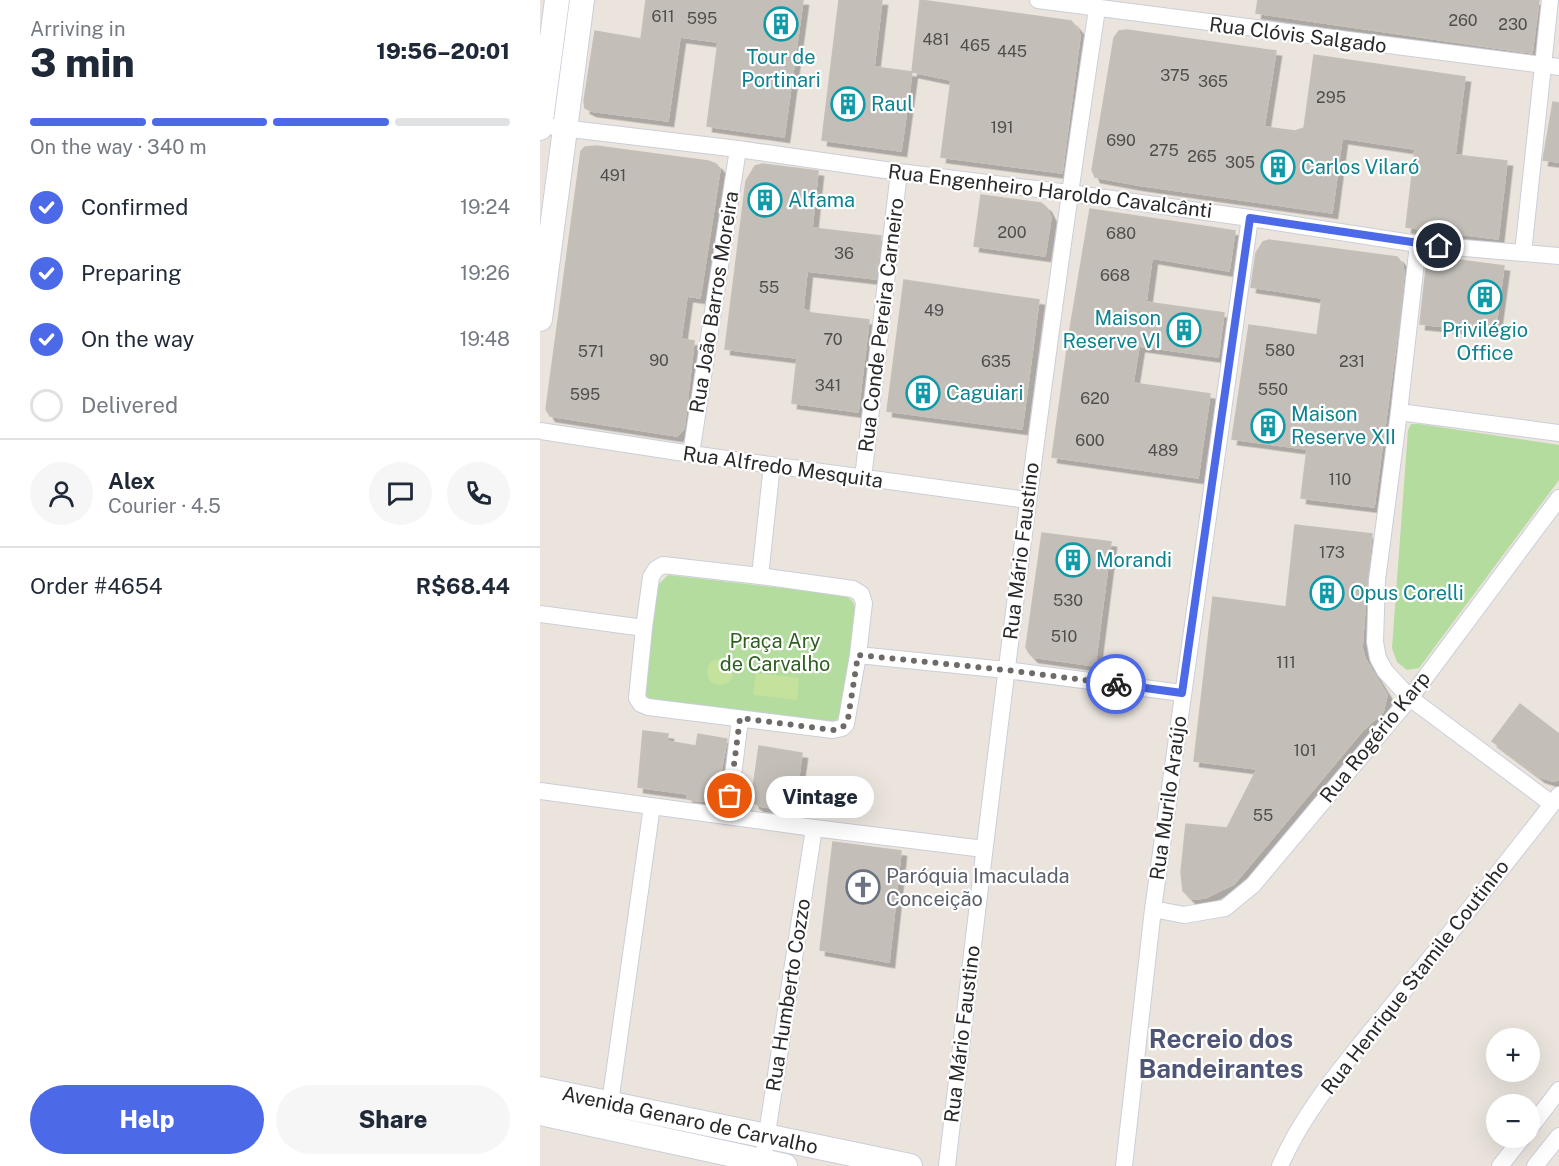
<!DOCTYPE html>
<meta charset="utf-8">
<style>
body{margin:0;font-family:"Public Sans",sans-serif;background:#f6f6f7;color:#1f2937;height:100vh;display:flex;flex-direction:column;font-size:22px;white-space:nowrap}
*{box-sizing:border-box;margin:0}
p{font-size:20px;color:#747a83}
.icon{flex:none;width:33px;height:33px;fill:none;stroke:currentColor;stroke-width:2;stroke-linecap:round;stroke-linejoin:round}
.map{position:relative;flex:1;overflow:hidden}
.drawer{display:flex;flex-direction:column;background:#fff;width:540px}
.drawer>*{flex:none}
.controls{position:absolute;left:946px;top:1028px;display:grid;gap:12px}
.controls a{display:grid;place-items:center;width:54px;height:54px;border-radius:50%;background:#fff;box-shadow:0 6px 24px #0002;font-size:30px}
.pin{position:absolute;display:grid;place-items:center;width:51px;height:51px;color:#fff;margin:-26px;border:3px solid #fff;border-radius:50%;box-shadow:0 2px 6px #0007}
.courier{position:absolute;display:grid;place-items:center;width:60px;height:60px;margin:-30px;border:4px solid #4c69e8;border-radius:50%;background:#fff;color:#222;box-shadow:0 2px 8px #0007}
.bubble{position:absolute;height:42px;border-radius:21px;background:#fff;box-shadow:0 6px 24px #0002;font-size:20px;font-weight:800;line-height:42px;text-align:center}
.headline em{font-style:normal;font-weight:800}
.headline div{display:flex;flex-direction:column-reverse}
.headline{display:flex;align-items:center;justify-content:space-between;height:102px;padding:0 30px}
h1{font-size:39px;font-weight:800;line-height:45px}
.bar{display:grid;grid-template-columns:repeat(4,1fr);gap:9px 6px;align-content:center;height:72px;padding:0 30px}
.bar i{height:8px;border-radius:4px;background:#e0e1e3}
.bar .active{background:#4c69e8}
.bar p{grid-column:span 4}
.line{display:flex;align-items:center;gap:15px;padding:0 30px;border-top:2px solid #e0e1e3}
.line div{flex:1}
.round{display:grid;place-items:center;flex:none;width:63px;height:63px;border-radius:32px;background:#f6f6f7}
ol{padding:0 30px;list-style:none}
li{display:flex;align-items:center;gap:18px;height:66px}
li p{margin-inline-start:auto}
li .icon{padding:6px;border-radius:50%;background:#4c69e8;color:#fff;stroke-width:4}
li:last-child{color:#747a83}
li i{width:33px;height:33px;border:3px solid #e0e1e3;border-radius:50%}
.action{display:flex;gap:12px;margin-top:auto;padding:12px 30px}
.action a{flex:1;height:69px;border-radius:36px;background:#4c69e8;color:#fff;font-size:24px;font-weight:800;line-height:69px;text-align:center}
.action a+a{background:#f6f6f7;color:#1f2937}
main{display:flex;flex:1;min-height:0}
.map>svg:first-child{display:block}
</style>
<main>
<section class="drawer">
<div class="headline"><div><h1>3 min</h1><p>Arriving in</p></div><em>19:56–20:01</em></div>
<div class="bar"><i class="active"></i><i class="active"></i><i class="active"></i><i></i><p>On the way · 340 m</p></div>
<ol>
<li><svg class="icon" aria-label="check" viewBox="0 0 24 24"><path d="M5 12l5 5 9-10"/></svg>Confirmed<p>19:24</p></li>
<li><svg class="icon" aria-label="check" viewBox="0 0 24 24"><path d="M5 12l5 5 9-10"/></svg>Preparing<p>19:26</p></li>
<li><svg class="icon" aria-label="check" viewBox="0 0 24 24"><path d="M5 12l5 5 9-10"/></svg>On the way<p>19:48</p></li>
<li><i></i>Delivered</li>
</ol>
<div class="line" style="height:108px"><a class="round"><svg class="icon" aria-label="person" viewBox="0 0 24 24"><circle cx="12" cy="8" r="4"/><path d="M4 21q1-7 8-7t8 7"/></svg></a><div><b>Alex</b><p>Courier · 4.5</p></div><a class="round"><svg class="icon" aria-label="chat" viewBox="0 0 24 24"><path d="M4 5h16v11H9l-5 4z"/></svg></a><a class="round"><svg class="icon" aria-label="phone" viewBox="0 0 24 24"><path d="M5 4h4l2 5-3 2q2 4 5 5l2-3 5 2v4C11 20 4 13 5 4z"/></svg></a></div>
<div class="line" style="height:78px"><div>Order #4654</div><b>R$68.44</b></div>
<div class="action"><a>Help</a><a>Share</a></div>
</section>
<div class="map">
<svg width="1019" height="1166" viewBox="0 0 1019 1166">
<defs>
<filter id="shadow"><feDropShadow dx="5.5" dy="5.5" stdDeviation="0" flood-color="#0004"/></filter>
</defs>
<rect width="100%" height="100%" fill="#eae4dd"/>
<path fill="#b3dc9e" d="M871,424H879L1019,445V480L879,668L867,670L857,662L852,648L868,430Z
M128,575L304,595C308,598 312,599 314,604C319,620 305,691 302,712L297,720L291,724L115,702L107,697L104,690L118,585Z"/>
<path fill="#c4e29b" d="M167 672a13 13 0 1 1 26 0a13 13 0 1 1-26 0Z
M216,673L259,678L257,700L213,695Z"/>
<path fill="#c3beb8" stroke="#c5c0b7" stroke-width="1.5" filter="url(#shadow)" d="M106,0H263L244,137L167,126L178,42L140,37L128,121L51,111L45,108L44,101L55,31L101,39Z
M299,0H342L334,67L372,72L361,151L282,140Z
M380,0L531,21L538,29L540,36L522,173L401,157L411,80L372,72Z
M718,0H999L992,53L716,13Z
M587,30L736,51L724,127L755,131L764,128L774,55L925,77L915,155L967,161L958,239L866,227L875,149L802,138L792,213L598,185L555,177L552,170L574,38L579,31Z
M1013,102L1019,103V162L1003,160Z
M56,146L168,161L176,164L180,169L160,298L147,296L141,339L154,341L144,429L137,436L10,416L6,409L41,151L45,147Z
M222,164L278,171L272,228L341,236L336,279L267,271L263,309L272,313L329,320L318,412L252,403L257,358L185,349L206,181L215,166Z
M441,195L501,203L506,207L511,217L505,256L434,246Z
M550,209L695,231L689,271L612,258L606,302L684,313L678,357L599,346L593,383L670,394L658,478L512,457L529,335Z
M729,240L857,257L862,263L864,273L859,322L834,507L761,498L767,449L692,439L709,325L777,335L782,298L711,287L716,253L723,242Z
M896,257L964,266L955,332L880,324L886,269L889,263Z
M364,280L499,300L482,429L347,411Z
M755,525L832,534L827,579L822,648L825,659L847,695L843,712L822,731L694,884L665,898L651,899L643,891L641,872L646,824L687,828L717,769L654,761L673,597L746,607Z
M502,533L571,542L555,666L493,657L489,653L486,647Z
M980,704L1019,734V780L1012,781L1000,777L952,741Z
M103,731L128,734L127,741L156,746L158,734L187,739L177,793L164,801H157L147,799L148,794L98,787Z
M219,746L262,753L254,811L219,806L214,803L212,795Z
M293,842L361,851L349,962L280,950Z"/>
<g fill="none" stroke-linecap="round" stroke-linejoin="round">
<g stroke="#cbceda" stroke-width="18">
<path id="street" d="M498,0L1019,67
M14,127L198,149L359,172L529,193L710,218L878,244L1019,256
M983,253L1010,0
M859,412L878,244
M0,431L151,454L487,500
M151,454L198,149
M323,478L359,172
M123,565L220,576L313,589L321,594L324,603L318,655L306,724L302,728L293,730L108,707L101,704L97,698L104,628L111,577L116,569Z
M220,576L232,465
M0,614L104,628
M318,655L466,670L642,693
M0,791L274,828L444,849
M1012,804L870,698L845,671L838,658L835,642L837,580L859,412L1019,433
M188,816L200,719
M613,909L644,915L685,908L713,885L870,698L1019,498
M70,1103L112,806
M990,1128L1019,1090
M222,1166L274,828
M407,1166C452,780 499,394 557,9
M584,1166L613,909L710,218
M740,1166C765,1108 810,1058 849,1009C906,938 964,867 1019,795
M960,1166L983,1137
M995,1166L1019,1136"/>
</g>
<g stroke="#cbceda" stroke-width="26">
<path id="secondary" d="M0,128L17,0
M0,319L42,0
M0,1089L370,1166
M0,1113L245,1166"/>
</g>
<use href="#street" stroke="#fff" stroke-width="16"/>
<use href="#secondary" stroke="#fff" stroke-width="24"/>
</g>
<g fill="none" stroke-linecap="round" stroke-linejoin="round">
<path stroke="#6d6a68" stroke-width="6" stroke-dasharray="0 10.8" d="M190,796L200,718L293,730C302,728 305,727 308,719L318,655L466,670L576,684"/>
<path stroke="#4c69e8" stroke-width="8" d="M576,684L642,693L710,218L899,246"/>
</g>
<defs>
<g id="building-ring" transform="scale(1.725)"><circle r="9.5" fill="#fff" stroke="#0f9aa8" stroke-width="1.5"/><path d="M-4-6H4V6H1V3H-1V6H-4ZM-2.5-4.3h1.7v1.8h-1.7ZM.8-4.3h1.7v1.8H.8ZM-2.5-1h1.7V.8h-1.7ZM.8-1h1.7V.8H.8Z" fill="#0f9aa8"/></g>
<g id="church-ring" transform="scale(1.725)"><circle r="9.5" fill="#fff" stroke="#6b7280" stroke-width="1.5"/><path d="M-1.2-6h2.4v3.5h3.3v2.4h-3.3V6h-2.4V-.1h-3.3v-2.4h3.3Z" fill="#6b7280"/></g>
</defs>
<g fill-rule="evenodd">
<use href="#building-ring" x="241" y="24"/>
<use href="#building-ring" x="308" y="104"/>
<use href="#building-ring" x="738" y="167"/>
<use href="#building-ring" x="225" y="200"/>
<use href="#building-ring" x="945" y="297"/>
<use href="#building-ring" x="644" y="330"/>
<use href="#building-ring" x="383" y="393"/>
<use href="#building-ring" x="728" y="426"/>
<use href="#building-ring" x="533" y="560"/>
<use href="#building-ring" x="787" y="593"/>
<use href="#church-ring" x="323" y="887"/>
</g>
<g text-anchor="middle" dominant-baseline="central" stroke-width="4.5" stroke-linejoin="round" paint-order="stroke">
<g font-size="16" fill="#504e4d">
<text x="123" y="16">611</text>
<text x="162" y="18">595</text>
<text x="923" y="20">260</text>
<text x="973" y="24">230</text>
<text x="396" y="39">481</text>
<text x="435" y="45">465</text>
<text x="472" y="51">445</text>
<text x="635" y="75">375</text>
<text x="673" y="81">365</text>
<text x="791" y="97">295</text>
<text x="462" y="127">191</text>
<text x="581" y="140">690</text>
<text x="624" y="150">275</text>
<text x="662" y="156">265</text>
<text x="700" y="162">305</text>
<text x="73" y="175">491</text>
<text x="472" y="232">200</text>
<text x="581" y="233">680</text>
<text x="304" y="253">36</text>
<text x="575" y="275">668</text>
<text x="229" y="287">55</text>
<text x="394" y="310">49</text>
<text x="293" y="339">70</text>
<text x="740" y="350">580</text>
<text x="51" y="351">571</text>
<text x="119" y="360">90</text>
<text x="456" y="361">635</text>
<text x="812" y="361">231</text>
<text x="288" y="385">341</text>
<text x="733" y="389">550</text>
<text x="45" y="394">595</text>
<text x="555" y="398">620</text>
<text x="550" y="440">600</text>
<text x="623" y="450">489</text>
<text x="800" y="479">110</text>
<text x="792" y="552">173</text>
<text x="528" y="600">530</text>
<text x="524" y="636">510</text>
<text x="746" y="662">111</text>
<text x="765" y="750">101</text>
<text x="723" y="815">55</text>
</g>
<g font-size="20" fill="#292929" stroke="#fff">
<text transform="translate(758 35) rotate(7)">Rua Clóvis Salgado</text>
<text transform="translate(510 191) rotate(7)">Rua Engenheiro Haroldo Cavalcânti</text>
<text transform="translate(174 302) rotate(-81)">Rua João Barros Moreira</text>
<text transform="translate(341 325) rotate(-83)">Rua Conde Pereira Carneiro</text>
<text transform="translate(243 467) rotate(8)">Rua Alfredo Mesquita</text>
<text transform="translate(481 551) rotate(-83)">Rua Mário Faustino</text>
<text transform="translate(835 737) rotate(-51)">Rua Rogério Karp</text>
<text transform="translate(628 798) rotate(-82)">Rua Murilo Araújo</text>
<text transform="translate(875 977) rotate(-52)">Rua Henrique Stamile Coutinho</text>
<text transform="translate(248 995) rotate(-81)">Rua Humberto Cozzo</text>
<text transform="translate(422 1034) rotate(-83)">Rua Mário Faustino</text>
<text transform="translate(150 1120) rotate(12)">Avenida Genaro de Carvalho</text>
</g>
<g font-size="20" fill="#0d838f" stroke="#fff" text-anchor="start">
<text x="241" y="57" text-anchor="middle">Tour de<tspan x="241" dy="23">Portinari</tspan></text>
<text x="331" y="104">Raul</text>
<text x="761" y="167">Carlos Vilaró</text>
<text x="248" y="200">Alfama</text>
<text x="621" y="318" text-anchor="end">Maison<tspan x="621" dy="23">Reserve VI</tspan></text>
<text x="945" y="330" text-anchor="middle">Privilégio<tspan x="945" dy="23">Office</tspan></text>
<text x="406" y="393">Caguiari</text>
<text x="751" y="414">Maison<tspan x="751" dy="23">Reserve XII</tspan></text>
<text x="556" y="560">Morandi</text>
<text x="810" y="593">Opus Corelli</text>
</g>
<g font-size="20" fill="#2e5f21" stroke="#fff">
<text x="235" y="641">Praça Ary<tspan x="235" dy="23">de Carvalho</tspan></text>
</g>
<g font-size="20" fill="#5b616d" stroke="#fff" text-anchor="start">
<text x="346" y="876">Paróquia Imaculada<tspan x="346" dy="23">Conceição</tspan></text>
</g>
<g font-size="26" font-weight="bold" fill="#4e5576" stroke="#fff">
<text x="681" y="1038">Recreio dos<tspan x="681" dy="30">Bandeirantes</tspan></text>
</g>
</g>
</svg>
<div class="controls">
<a>+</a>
<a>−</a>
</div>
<div class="pin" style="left:190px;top:796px;background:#ea580c"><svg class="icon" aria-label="bag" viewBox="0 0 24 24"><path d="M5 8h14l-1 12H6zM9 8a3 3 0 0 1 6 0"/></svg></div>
<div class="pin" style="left:899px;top:246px;background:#1f2937"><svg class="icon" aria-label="home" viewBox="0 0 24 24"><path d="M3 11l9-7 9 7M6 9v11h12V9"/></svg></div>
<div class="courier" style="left:576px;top:684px"><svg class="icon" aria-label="bike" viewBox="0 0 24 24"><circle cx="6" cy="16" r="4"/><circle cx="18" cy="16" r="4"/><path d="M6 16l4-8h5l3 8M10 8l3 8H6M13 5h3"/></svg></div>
<div class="bubble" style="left:226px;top:776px;width:108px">Vintage</div>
</div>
</main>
